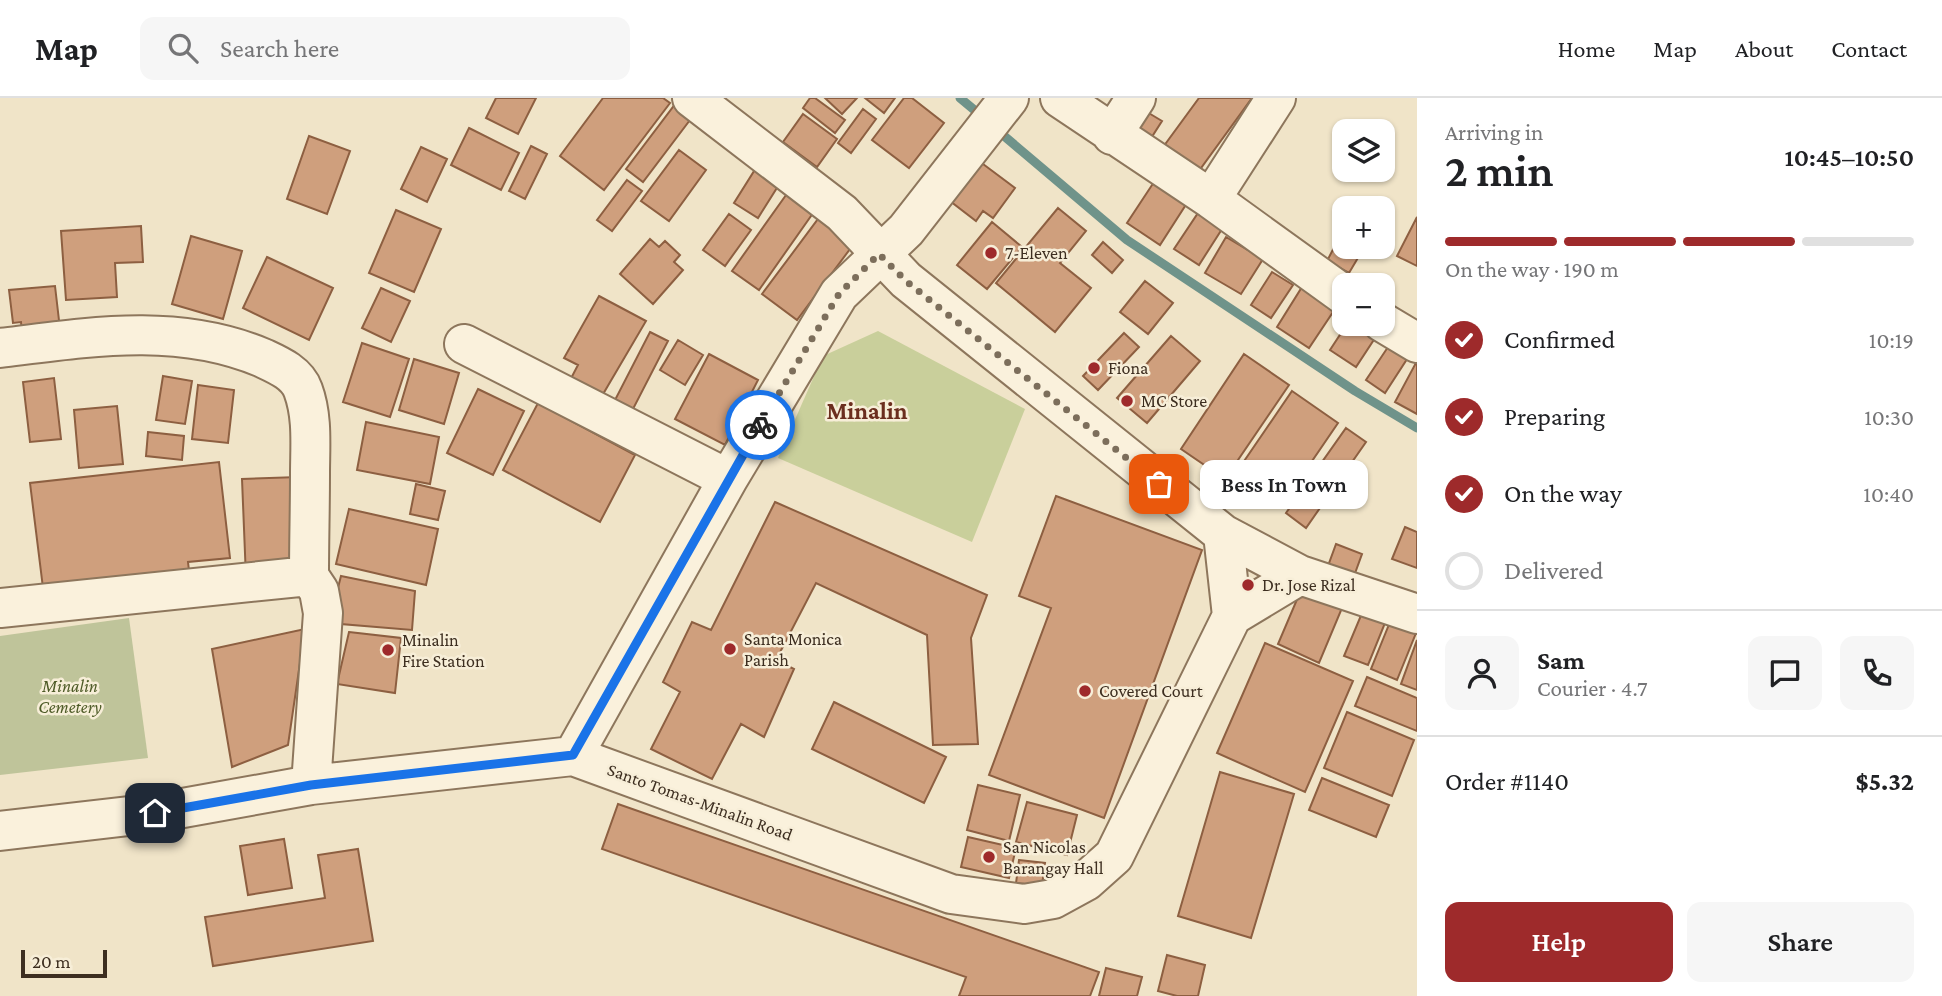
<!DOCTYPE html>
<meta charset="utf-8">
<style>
body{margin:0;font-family:"Crimson Pro",serif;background:#f6f6f6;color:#202124;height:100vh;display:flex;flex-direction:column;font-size:26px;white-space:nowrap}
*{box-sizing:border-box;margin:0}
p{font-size:23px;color:#757577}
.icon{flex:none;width:38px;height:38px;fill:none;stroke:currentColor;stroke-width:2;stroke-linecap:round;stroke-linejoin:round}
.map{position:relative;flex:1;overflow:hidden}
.side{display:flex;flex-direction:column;background:#fff;width:525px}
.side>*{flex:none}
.controls{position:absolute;left:1332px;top:21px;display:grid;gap:14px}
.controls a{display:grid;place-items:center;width:63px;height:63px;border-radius:14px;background:#fff;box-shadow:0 2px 5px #0004;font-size:35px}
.scale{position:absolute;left:21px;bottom:18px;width:86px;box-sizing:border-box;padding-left:7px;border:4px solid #3d2e20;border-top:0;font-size:19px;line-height:24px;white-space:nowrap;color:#3d2e20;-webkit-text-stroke:5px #f7eed8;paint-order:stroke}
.pin{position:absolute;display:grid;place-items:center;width:60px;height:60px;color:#fff;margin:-30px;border-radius:14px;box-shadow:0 4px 10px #0006}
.courier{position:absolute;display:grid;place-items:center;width:70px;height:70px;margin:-35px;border:5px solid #1a73e8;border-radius:50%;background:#fff;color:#222;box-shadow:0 2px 9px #0007}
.bubble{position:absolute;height:49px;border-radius:14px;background:#fff;box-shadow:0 2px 5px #0004;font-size:23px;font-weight:600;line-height:49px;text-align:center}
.head em{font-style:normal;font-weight:600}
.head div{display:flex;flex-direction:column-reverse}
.head{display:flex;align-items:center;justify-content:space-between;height:119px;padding:0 28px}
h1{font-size:46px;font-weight:600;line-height:52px}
.bar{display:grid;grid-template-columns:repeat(4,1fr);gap:10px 7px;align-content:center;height:84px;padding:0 28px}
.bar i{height:9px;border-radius:5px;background:#e0e0e0}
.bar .active{background:#9e2a2b}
.bar p{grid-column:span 4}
.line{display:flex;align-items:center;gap:18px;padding:0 28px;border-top:2px solid #e0e0e0}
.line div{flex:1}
.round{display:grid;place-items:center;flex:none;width:74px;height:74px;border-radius:14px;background:#f6f6f6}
ol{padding:0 28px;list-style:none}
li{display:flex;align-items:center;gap:21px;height:77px}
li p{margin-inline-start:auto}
li .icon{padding:7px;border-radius:50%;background:#9e2a2b;color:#fff;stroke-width:4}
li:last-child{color:#757577}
li i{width:38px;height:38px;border:4px solid #e0e0e0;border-radius:50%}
.cta{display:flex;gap:14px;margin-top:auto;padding:14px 28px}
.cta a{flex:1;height:80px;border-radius:14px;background:#9e2a2b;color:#fff;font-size:28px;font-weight:600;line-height:80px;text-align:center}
.cta a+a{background:#f6f6f6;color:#202124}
header{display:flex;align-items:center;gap:42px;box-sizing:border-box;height:98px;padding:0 35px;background:#fff;border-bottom:2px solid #e0e0e0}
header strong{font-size:33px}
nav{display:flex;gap:38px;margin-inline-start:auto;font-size:24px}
.search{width:490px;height:63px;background:#f6f6f6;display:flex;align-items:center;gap:18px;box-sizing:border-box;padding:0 24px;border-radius:14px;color:#757577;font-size:26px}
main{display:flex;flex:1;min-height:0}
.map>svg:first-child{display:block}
</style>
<header>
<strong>Map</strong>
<div class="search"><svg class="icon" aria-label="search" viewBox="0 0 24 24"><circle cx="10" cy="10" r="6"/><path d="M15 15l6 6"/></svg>Search here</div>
<nav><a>Home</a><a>Map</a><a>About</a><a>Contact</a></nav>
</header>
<main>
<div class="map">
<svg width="1417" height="898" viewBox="0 0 1417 898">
<rect width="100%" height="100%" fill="#f0e4c8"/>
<path fill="#c9cf9b" d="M878,233L1025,311L972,444L778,360L823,258Z"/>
<path fill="#bfc49a" d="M129,520L148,660L0,677V538Z"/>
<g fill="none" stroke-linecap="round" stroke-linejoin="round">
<path stroke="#6f938a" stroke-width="9" d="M960,0L984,20
M997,32L1127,142L1355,293L1417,330"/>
</g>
<path fill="#cf9f7d" stroke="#8d5f41" stroke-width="2" d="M496,0H536L518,36L486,20Z
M603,0H663L670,5L604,92L560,58Z
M810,0H815L845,22L835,35L803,10Z
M825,0H857L842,16Z
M865,0H895L884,15Z
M904,0H912L944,25L909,70L872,42Z
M1199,0H1252L1193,81L1158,56Z
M676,5L693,18L643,84L626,71Z
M863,11L876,21L851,55L838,45Z
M1147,14L1162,23L1146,48L1132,39Z
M803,16L837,41L817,69L783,44Z
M469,30L519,55L501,92L451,67Z
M309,38L350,53L327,116L287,101Z
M531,48L547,56L525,101L509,93Z
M421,49L447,61L427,104L401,91Z
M679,52L706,72L669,123L641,103Z
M979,63L1015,90L993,120L983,113L976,123L950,103Z
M756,70L780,85L758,120L734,105Z
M627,82L642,93L612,133L597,122Z
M1154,84L1187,105L1160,147L1127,125Z
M791,90L818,108L759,192L732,173Z
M1058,110L1086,133L1060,165L1091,190L1055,234L996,185Z
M396,112L441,131L414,194L369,175Z
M1198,115L1222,131L1199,167L1174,151Z
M729,116L751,132L725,168L703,152Z
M1417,119V168L1397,158Z
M818,121L853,147L797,222L762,196Z
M992,124L1022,149L987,191L957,167Z
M141,128L143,164L115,165L117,199L66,202L61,133Z
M191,138L242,153L223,221L172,206Z
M1226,139L1263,161L1241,196L1205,175Z
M1339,140L1344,143V149H1355L1362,153L1349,175L1327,163Z
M650,141L659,149L665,143L680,157L674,164L683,172L653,206L620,176Z
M1103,144L1123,162L1112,175L1092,157Z
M267,159L333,190L309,242L243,210Z
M1272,174L1293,187L1271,220L1251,207Z
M1145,183L1173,205L1148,236L1120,214Z
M55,188L60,231L22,235L21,224L13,225L9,192Z
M1302,189L1335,211L1309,250L1277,229Z
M381,190L410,203L391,244L362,230Z
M599,198L646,223L596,308L566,290L578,267L564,260Z
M1347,226H1361L1377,237L1356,269L1330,252Z
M650,234L668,243L633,311L615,302Z
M1124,235L1139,249L1098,292L1083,278Z
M1171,238L1200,263L1147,325L1117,300Z
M678,242L703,257L685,287L660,272Z
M362,245L409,261L390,319L343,304Z
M1390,246L1409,258L1385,295L1366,282Z
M709,256L758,282L725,347L675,321Z
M1244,256L1289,287L1225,381L1181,351Z
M414,261L459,275L444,326L399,312Z
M1417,263V316L1395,304Z
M163,278L192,283L185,326L156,322Z
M54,280L61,341L30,344L23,284Z
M198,287L234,292L228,345L192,341Z
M478,291L524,313L493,377L447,355Z
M1292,293L1338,325L1284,404L1238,372Z
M538,305L635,357L600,424L503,372Z
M117,308L123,366L79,370L74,312Z
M366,324L439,339L430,386L357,372Z
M1346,330L1366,344L1306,430L1286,415Z
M148,334L184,338L182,362L146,358Z
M219,364L230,460L188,464L190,481L44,498L30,385Z
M299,379L303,478L246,480L242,381Z
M416,386L445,393L438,422L410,416Z
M1056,398L1202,452L1104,720L989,677L1051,510L1019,498Z
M775,404L987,497L971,540L978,646L933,647L927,537L816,485L776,562L794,571L764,639L741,626L712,681L651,651L680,594L663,584L692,524L711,532Z
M349,411L438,431L426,487L336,466Z
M1405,429L1417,434V470L1392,461Z
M1336,446L1362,456L1354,478L1328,468Z
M341,478L415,493L412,532L329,525Z
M1301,492L1342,510L1319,565L1278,546Z
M1362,515L1385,525L1368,567L1344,558Z
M1390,524L1416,535L1397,582L1371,571Z
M305,531L288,647L232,669L212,551Z
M349,534L401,540L395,595L337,586Z
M1417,542V592L1401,586Z
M1265,545L1353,583L1305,694L1217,655Z
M1367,579L1417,600V633L1355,608Z
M834,604L946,659L924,705L812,651Z
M1347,614L1414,642L1392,698L1324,670Z
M1220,674L1294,696L1251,840L1178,818Z
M1322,680L1389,707L1376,739L1309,712Z
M978,687L1020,697L1009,743L967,732Z
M1027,704L1077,717L1067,757L1016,744Z
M618,706L1099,874L1090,898H959L966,879L602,751Z
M968,739L1016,750L1009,780L961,769Z
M284,741L292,790L248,797L240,748Z
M358,751L373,843L213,868L205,819L325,800L318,757Z
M1019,762L1045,765L1042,788L1016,785Z
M1167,857L1205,867L1198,898H1177L1158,893Z
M1106,870L1142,879L1137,898H1099Z"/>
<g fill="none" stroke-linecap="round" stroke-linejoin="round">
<g stroke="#8d765c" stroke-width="42">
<path id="minor" d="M692,0L842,115L906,182L1223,436L1300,477L1417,516
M1060,0L1211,101L1344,197
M1112,37L1136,0
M1211,101L1276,0
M1382,224L1417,245
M464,246L728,381
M0,250C89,239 177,224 263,260C278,267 297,275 303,292C313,319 310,348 310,376C310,410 309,444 309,478L319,493L323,515L311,687
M0,510L309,478
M1232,518L1300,477
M573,658L728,381L839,196L906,132L1009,0
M0,733L155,715L311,687L573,658L951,796L1024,806L1053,801L1086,783L1114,758L1232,518L1223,436"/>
</g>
<use href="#minor" stroke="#faf1dc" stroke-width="38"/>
</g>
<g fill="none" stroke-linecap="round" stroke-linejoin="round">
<path stroke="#7c6e5b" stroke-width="7" stroke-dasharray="0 12.6" d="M760,327L839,196L879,156L906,183L1159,386"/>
<path stroke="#1a73e8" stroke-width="9" d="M155,715L311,687L573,657L760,327"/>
</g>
<g fill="#9e2a2b" stroke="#f7eed8" stroke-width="2.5">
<circle cx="991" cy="155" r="7"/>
<circle cx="1094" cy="270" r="7"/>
<circle cx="1127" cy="303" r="7"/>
<circle cx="1248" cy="487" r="7"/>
<circle cx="730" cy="551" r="7"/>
<circle cx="388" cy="552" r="7"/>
<circle cx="1085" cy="593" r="7"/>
<circle cx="989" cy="759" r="7"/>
</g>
<g text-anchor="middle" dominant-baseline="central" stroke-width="5" stroke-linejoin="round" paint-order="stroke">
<g font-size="18" fill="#3d2e20" stroke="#f7eed8" text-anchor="start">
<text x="1005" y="155">7-Eleven</text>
<text x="1108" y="270">Fiona</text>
<text x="1141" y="303">MC Store</text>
<text x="1262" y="487">Dr. Jose Rizal</text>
<text x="744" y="541">Santa Monica<tspan x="744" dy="21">Parish</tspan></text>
<text x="402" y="542">Minalin<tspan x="402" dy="21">Fire Station</tspan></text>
<text x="1099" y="593">Covered Court</text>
<text x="1003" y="749">San Nicolas<tspan x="1003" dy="21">Barangay Hall</tspan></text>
</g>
<g font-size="18" font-style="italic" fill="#4d5a26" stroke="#f7eed8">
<text x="70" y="588">Minalin<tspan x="70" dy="21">Cemetery</tspan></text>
</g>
<g font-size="18" fill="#3d2e20" stroke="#f7eed8">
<text transform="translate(700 704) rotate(20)">Santo Tomas-Minalin Road</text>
</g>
<g font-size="24" font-weight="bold" fill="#6b2e1e" stroke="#f7eed8">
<text x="867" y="312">Minalin</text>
</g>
</g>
</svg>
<div class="controls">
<a><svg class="icon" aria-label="layers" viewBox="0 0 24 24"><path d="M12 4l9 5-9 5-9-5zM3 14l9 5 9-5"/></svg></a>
<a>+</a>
<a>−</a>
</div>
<div class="scale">20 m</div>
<div class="pin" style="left:1159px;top:386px;background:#ea580c"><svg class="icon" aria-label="bag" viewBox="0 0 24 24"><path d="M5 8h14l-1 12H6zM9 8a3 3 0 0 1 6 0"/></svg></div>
<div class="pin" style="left:155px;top:715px;background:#1f2937"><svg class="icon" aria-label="home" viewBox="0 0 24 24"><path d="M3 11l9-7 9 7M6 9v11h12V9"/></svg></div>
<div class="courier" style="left:760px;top:327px"><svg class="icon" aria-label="bike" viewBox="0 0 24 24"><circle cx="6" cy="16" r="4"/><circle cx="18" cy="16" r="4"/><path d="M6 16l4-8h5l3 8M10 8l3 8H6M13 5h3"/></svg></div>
<div class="bubble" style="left:1200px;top:362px;width:168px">Bess In Town</div>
</div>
<section class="side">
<div class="head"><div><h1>2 min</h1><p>Arriving in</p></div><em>10:45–10:50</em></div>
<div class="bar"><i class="active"></i><i class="active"></i><i class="active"></i><i></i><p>On the way · 190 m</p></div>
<ol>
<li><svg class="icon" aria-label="check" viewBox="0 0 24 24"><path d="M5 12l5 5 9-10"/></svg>Confirmed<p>10:19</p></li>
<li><svg class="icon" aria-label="check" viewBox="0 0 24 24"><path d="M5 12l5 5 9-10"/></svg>Preparing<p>10:30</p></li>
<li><svg class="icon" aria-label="check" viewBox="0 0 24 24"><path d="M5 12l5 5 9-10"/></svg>On the way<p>10:40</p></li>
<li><i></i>Delivered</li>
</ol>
<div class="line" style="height:126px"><a class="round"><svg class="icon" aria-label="person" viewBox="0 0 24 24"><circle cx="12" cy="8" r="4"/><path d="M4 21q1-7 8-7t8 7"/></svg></a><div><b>Sam</b><p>Courier · 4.7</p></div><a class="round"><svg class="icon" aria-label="chat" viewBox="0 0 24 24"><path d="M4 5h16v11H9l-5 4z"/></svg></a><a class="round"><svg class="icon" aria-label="phone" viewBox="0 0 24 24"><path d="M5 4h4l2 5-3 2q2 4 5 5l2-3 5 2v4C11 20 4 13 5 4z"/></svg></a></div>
<div class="line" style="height:91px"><div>Order #1140</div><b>$5.32</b></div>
<div class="cta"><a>Help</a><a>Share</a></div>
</section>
</main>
